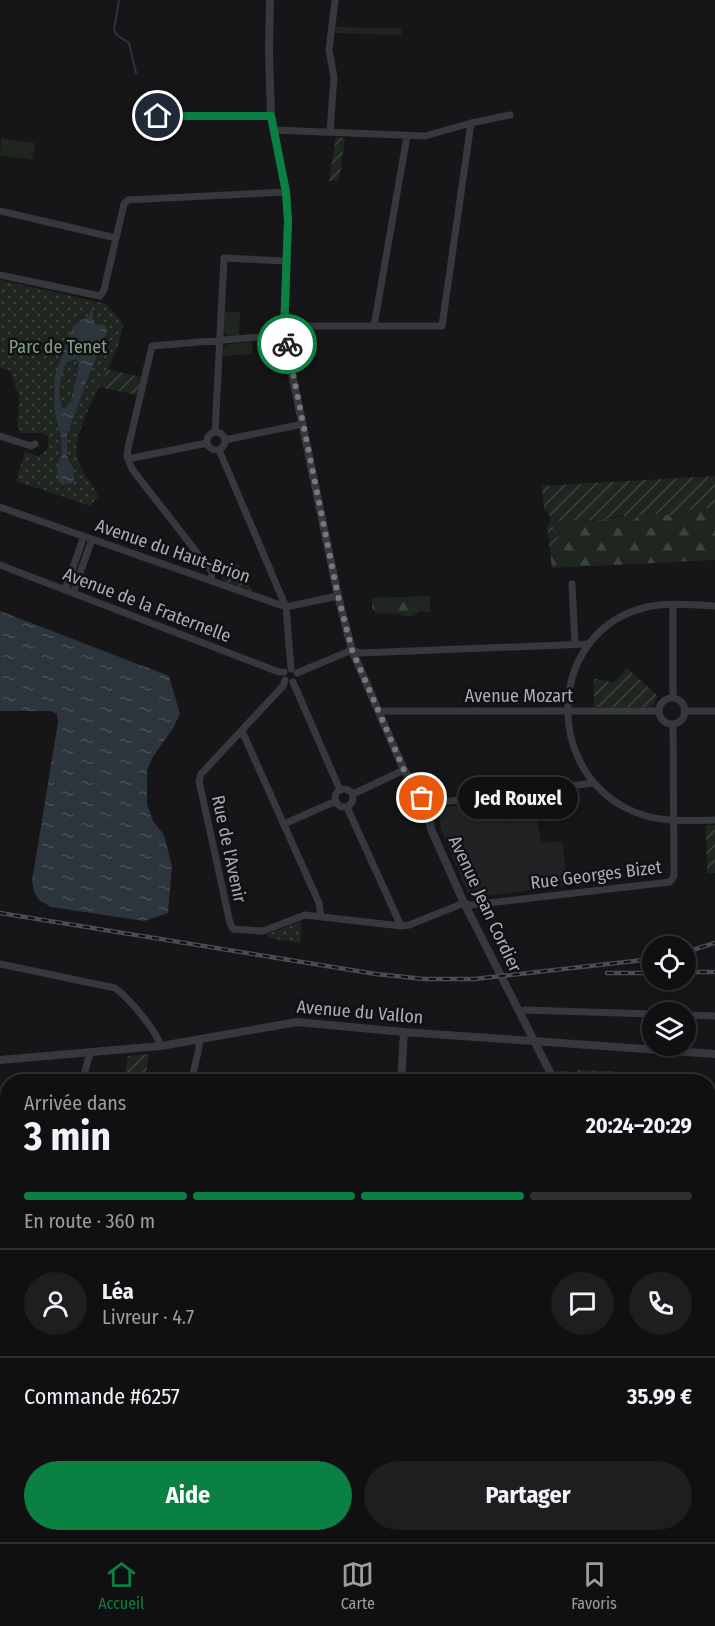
<!DOCTYPE html>
<html lang="fr">
<meta charset="utf-8">
<style>
body{margin:0;font-family:"Fira Sans Condensed",sans-serif;background:#1e1e20;color:#f1f3f6;height:100vh;display:flex;flex-direction:column;font-size:22px;white-space:nowrap}
*{box-sizing:border-box;margin:0}
p{font-size:20px;color:#9c9d9f}
.icon{flex:none;width:33px;height:33px;fill:none;stroke:currentColor;stroke-width:2;stroke-linecap:round;stroke-linejoin:round}
.map{position:relative;flex:1;overflow:hidden}
.panel{position:absolute;left:0px;top:1074px;width:716px;height:468px;display:flex;flex-direction:column;background:#101012;border-radius:24px 24px 0 0;box-shadow:0 3px 9px #0003,0 0 0 2px #303032}
.panel>*{flex:none}
.controls{position:absolute;left:642px;top:936px;display:grid;gap:12px}
.controls a{display:grid;place-items:center;width:54px;height:54px;border-radius:50%;background:#101012;box-shadow:0 3px 9px #0003,0 0 0 2px #303032;font-size:30px}
.pin{position:absolute;display:grid;place-items:center;width:51px;height:51px;color:#fff;margin:-26px;border:3px solid #fff;border-radius:50%;box-shadow:0 2px 6px #0007}
.courier{position:absolute;display:grid;place-items:center;width:60px;height:60px;margin:-30px;border:4px solid #0b8043;border-radius:50%;background:#fff;color:#222;box-shadow:0 2px 8px #0007}
.bubble{position:absolute;height:42px;border-radius:21px;background:#101012;box-shadow:0 3px 9px #0003,0 0 0 2px #303032;font-size:20px;font-weight:700;line-height:42px;text-align:center}
.headline em{font-style:normal;font-weight:700}
.headline div{display:flex;flex-direction:column-reverse}
.headline{display:flex;align-items:center;justify-content:space-between;height:102px;padding:0 24px}
h1{font-size:39px;font-weight:700;line-height:45px}
.bar{display:grid;grid-template-columns:repeat(4,1fr);gap:9px 6px;align-content:center;height:72px;padding:0 24px}
.bar i{height:8px;border-radius:4px;background:#303032}
.bar .active{background:#0b8043}
.bar p{grid-column:span 4}
.line{display:flex;align-items:center;gap:15px;padding:0 24px;border-top:2px solid #303032}
.line div{flex:1}
.round{display:grid;place-items:center;flex:none;width:63px;height:63px;border-radius:32px;background:#1e1e20}
.button{display:flex;gap:12px;margin-top:auto;padding:12px 24px}
.button a{flex:1;height:69px;border-radius:36px;background:#0b8043;color:#fff;font-size:24px;font-weight:700;line-height:69px;text-align:center}
.button a+a{background:#1e1e20;color:#f1f3f6}
.menu{display:flex;justify-content:space-around;align-items:center;height:84px;border-top:2px solid #303032;background:#101012;font-size:16px;color:#9c9d9f}
.menu a{display:grid;justify-items:center;gap:3px}
.menu .active{color:#0b8043}
.map>svg:first-child{display:block}
</style>
<div class="map">
<svg width="715" height="1542" viewBox="0 0 715 1542">
<defs>
<pattern id="forest-firs" width="22" height="20" patternUnits="userSpaceOnUse" patternTransform="scale(1.5)"><rect width="22" height="20" fill="#1e261f"/><path d="M5 1l3.5 6h-7zM16 11l3.5 6h-7z" fill="#3c433d"/></pattern>
<pattern id="park-dots" width="8" height="8" patternUnits="userSpaceOnUse" patternTransform="scale(1.5)"><rect width="8" height="8" fill="#1e261f"/><path d="M2 2h.1M6 6h.1" fill="none" stroke="#3c433d" stroke-width="1.8" stroke-linecap="round"/></pattern>
<pattern id="garden-furrows" width="10" height="10" patternUnits="userSpaceOnUse" patternTransform="scale(1.5)"><rect width="10" height="10" fill="#1e261f"/><path d="M-1 1l2-2M0 10L10 0M9 11l2-2" fill="none" stroke="#3c433d"/></pattern>
<pattern id="water-ripples" width="26" height="14" patternUnits="userSpaceOnUse" patternTransform="scale(1.5)"><rect width="26" height="14" fill="#2c353c"/><path d="M2 4q2-2 4 0t4 0M15 11q2-2 4 0t4 0" fill="none" stroke="#485056"/></pattern>
</defs>
<rect width="100%" height="100%" fill="#161618"/>
<path fill="#222225" d="M502,800L504,822L537,818L541,843L562,841L568,886L470,898L441,829L438,808Z"/>
<path fill="#1e261f" d="M335,27L401,28V35L334,33Z
M1,138L35,143L32,160L0,155Z
M225,312H240L239,335L228,336L224,332Z
M252,342L253,354L222,356V350L229,344Z
M365,1534L534,1535L532,1542H362Z"/>
<path fill="url(#forest-firs)" d="M710,508L715,513V560L552,568L550,551L557,546L550,527L553,521L601,520L643,513L679,516L691,509Z
M430,596V613L420,611C411,619 405,616 395,614C389,613 383,614 378,614L372,608V598Z"/>
<path fill="url(#park-dots)" d="M0,280L107,304L123,324C121,351 93,395 83,423C79,434 75,444 77,455C79,471 93,482 98,497L90,506L16,481L25,452L39,456C47,451 49,447 48,437L43,433H19C15,420 21,407 18,394C16,386 12,378 9,370L0,368Z
M302,921L300,943L269,938L267,934Z"/>
<path fill="url(#garden-furrows)" d="M336,137L345,138L339,180L329,181Z
M108,369L141,377L137,395L99,387Z
M715,476V513L710,508L691,509L679,516L643,513L632,522L623,515L601,520L553,521L551,527L559,537L557,546L550,551L547,526L550,522V516L544,509L542,486Z
M238,563L252,591L226,582L221,577Z
M627,668L658,696L652,707H594V678L613,683Z
M706,825H715V873H707Z
M149,1054L145,1081H124L128,1056Z
M578,1070L626,1072L625,1081H559L554,1071L577,1072Z"/>
<path fill="url(#water-ripples)" fill-rule="evenodd" d="M93,311V321L96,324L106,325L107,331L87,380L67,435V457L73,468L74,482L70,484L58,482L57,466L62,455L61,438L54,407L55,375L74,325L89,316L90,312ZM76,359L79,362C78,377 73,390 70,405L64,408L62,407C57,391 59,377 67,362Z
M0,611L169,676L180,714L172,730L154,755L147,770V804L153,821L164,835L172,866L168,913L144,921L51,907L39,900L34,892L32,881L58,722L57,714L51,711H0Z"/>
<g fill="none" stroke-linecap="round" stroke-linejoin="round">
<path stroke="#2c353c" stroke-width="2" d="M119,0L114,30L117,35L129,43L136,73"/>
<path stroke="#37383d" stroke-width="7" d="M137,116H271
M273,130L425,136L471,123L510,115
M330,132L334,77L329,50L335,0
M0,211L116,238
M0,275L100,296L104,290L124,204L128,200L286,192
M284,326H442L471,123
M374,326L407,136
M207 441a9 9 0 1 1 18 0a9 9 0 1 1-18 0Z
M215,432L224,258L285,261
M0,436L31,446L35,444
M225,440L303,424
M219,450L286,607L291,669
M128,459L207,443
M0,507L286,607L338,596
M0,565L279,672H284
M211,581L212,572L132,469L127,456L128,448L152,346L284,335
M572,584L575,644
M65,590L84,536
M73,593L92,539
M715,606C693,605 668,602 647,607C550,629 541,764 626,808C654,823 684,821 715,820
M297,673L352,650L361,653L588,644
M285,680L283,686L201,774L199,781L230,923L233,929L263,931L305,915L401,926L409,925L464,903L471,905L670,882L674,876L673,724
M293,682L340,790
M673,698V605
M659 711a13 13 0 1 1 26 0a13 13 0 1 1-26 0Z
M380,711H659
M684,711H715
M242,731L319,903L321,917
M335 798a9 9 0 1 1 18 0a9 9 0 1 1-18 0Z
M353,794L404,770
M426,804L594,783
M347,807L401,926
M284,824L336,801
M0,964L115,988C130,999 155,1029 161,1046
M519,1012L525,1010L652,1014
M686,1015L715,1016
M82,1082L90,1053
M191,1082L199,1048V1041
M708,1186L715,1187
M708,1247L715,1248
M708,1325L715,1326
M0,1337L8,1313
M0,1370L8,1369
M116,1534L127,1538
M63,1542L65,1534
M277,1542L280,1534
M539,1542L541,1534"/>
<path stroke="#37383d" stroke-width="8" d="M270,0L269,51L271,116L286,192L288,221L284,335L338,596L352,650L404,770L426,804L431,829L464,903L555,1082
M0,1060L161,1046L297,1022L404,1032L715,1054
M401,1082L404,1032
M708,1391L715,1405
M681,1534L709,1542
M358,1542L361,1534"/>
<g stroke="#4a4c52" stroke-width="4.5">
<path id="rail" d="M0,913L376,974L424,979H474L652,959
M686,952L715,943
M686,972H715
M607,973H652"/>
</g>
<use href="#rail" stroke="#111113" stroke-width="2" stroke-dasharray="7" stroke-linecap="butt"/>
</g>
<g fill="none" stroke-linecap="round" stroke-linejoin="round">
<path stroke="#757880" stroke-width="6" stroke-dasharray="0 10.8" d="M287,344L338,596L352,650L404,770L422,798"/>
<path stroke="#0b8043" stroke-width="8" d="M158,116H271L286,192L288,221L284,331L287,344"/>
</g>
<g text-anchor="middle" dominant-baseline="central" stroke-width="5" stroke-linejoin="round" paint-order="stroke">
<g font-size="18" fill="#7fa381" stroke="#111113">
<text x="58" y="347">Parc de Tenet</text>
</g>
<g font-size="18" fill="#a8adb8" stroke="#111113">
<text transform="translate(173 551) rotate(19)">Avenue du Haut-Brion</text>
<text transform="translate(147 605) rotate(21)">Avenue de la Fraternelle</text>
<text x="519" y="696">Avenue Mozart</text>
<text transform="translate(229 849) rotate(78)">Rue de l'Avenir</text>
<text transform="translate(596 875) rotate(-7)">Rue Georges Bizet</text>
<text transform="translate(485 904) rotate(65)">Avenue Jean Cordier</text>
<text transform="translate(360 1012) rotate(5)">Avenue du Vallon</text>
</g>
</g>
</svg>
<div class="controls">
<a><svg class="icon" aria-label="locate" viewBox="0 0 24 24"><circle cx="12" cy="12" r="6"/><path d="M12 2v4M12 18v4M2 12h4M18 12h4"/></svg></a>
<a><svg class="icon" aria-label="layers" viewBox="0 0 24 24"><path d="M12 4l9 5-9 5-9-5zM3 14l9 5 9-5"/></svg></a>
</div>
<div class="pin" style="left:422px;top:798px;background:#ea580c"><svg class="icon" aria-label="bag" viewBox="0 0 24 24"><path d="M5 8h14l-1 12H6zM9 8a3 3 0 0 1 6 0"/></svg></div>
<div class="pin" style="left:158px;top:116px;background:#1f2937"><svg class="icon" aria-label="home" viewBox="0 0 24 24"><path d="M3 11l9-7 9 7M6 9v11h12V9"/></svg></div>
<div class="courier" style="left:287px;top:344px"><svg class="icon" aria-label="bike" viewBox="0 0 24 24"><circle cx="6" cy="16" r="4"/><circle cx="18" cy="16" r="4"/><path d="M6 16l4-8h5l3 8M10 8l3 8H6M13 5h3"/></svg></div>
<div class="bubble" style="left:458px;top:777px;width:120px">Jed Rouxel</div>
<section class="panel">
<div class="headline"><div><h1>3 min</h1><p>Arrivée dans</p></div><em>20:24–20:29</em></div>
<div class="bar"><i class="active"></i><i class="active"></i><i class="active"></i><i></i><p>En route · 360 m</p></div>
<div class="line" style="height:108px"><a class="round"><svg class="icon" aria-label="person" viewBox="0 0 24 24"><circle cx="12" cy="8" r="4"/><path d="M4 21q1-7 8-7t8 7"/></svg></a><div><b>Léa</b><p>Livreur · 4.7</p></div><a class="round"><svg class="icon" aria-label="chat" viewBox="0 0 24 24"><path d="M4 5h16v11H9l-5 4z"/></svg></a><a class="round"><svg class="icon" aria-label="phone" viewBox="0 0 24 24"><path d="M5 4h4l2 5-3 2q2 4 5 5l2-3 5 2v4C11 20 4 13 5 4z"/></svg></a></div>
<div class="line" style="height:78px"><div>Commande #6257</div><b>35.99 €</b></div>
<div class="button"><a>Aide</a><a>Partager</a></div>
</section>
</div>
<nav class="menu">
<a class="active"><svg class="icon" aria-label="home" viewBox="0 0 24 24"><path d="M3 11l9-7 9 7M6 9v11h12V9"/></svg>Accueil</a>
<a><svg class="icon" aria-label="map" viewBox="0 0 24 24"><path d="M3 6l6-2 6 2 6-2v14l-6 2-6-2-6 2zM9 4v14M15 6v14"/></svg>Carte</a>
<a><svg class="icon" aria-label="saved" viewBox="0 0 24 24"><path d="M7 4h10v16l-5-4-5 4z"/></svg>Favoris</a>
</nav>
